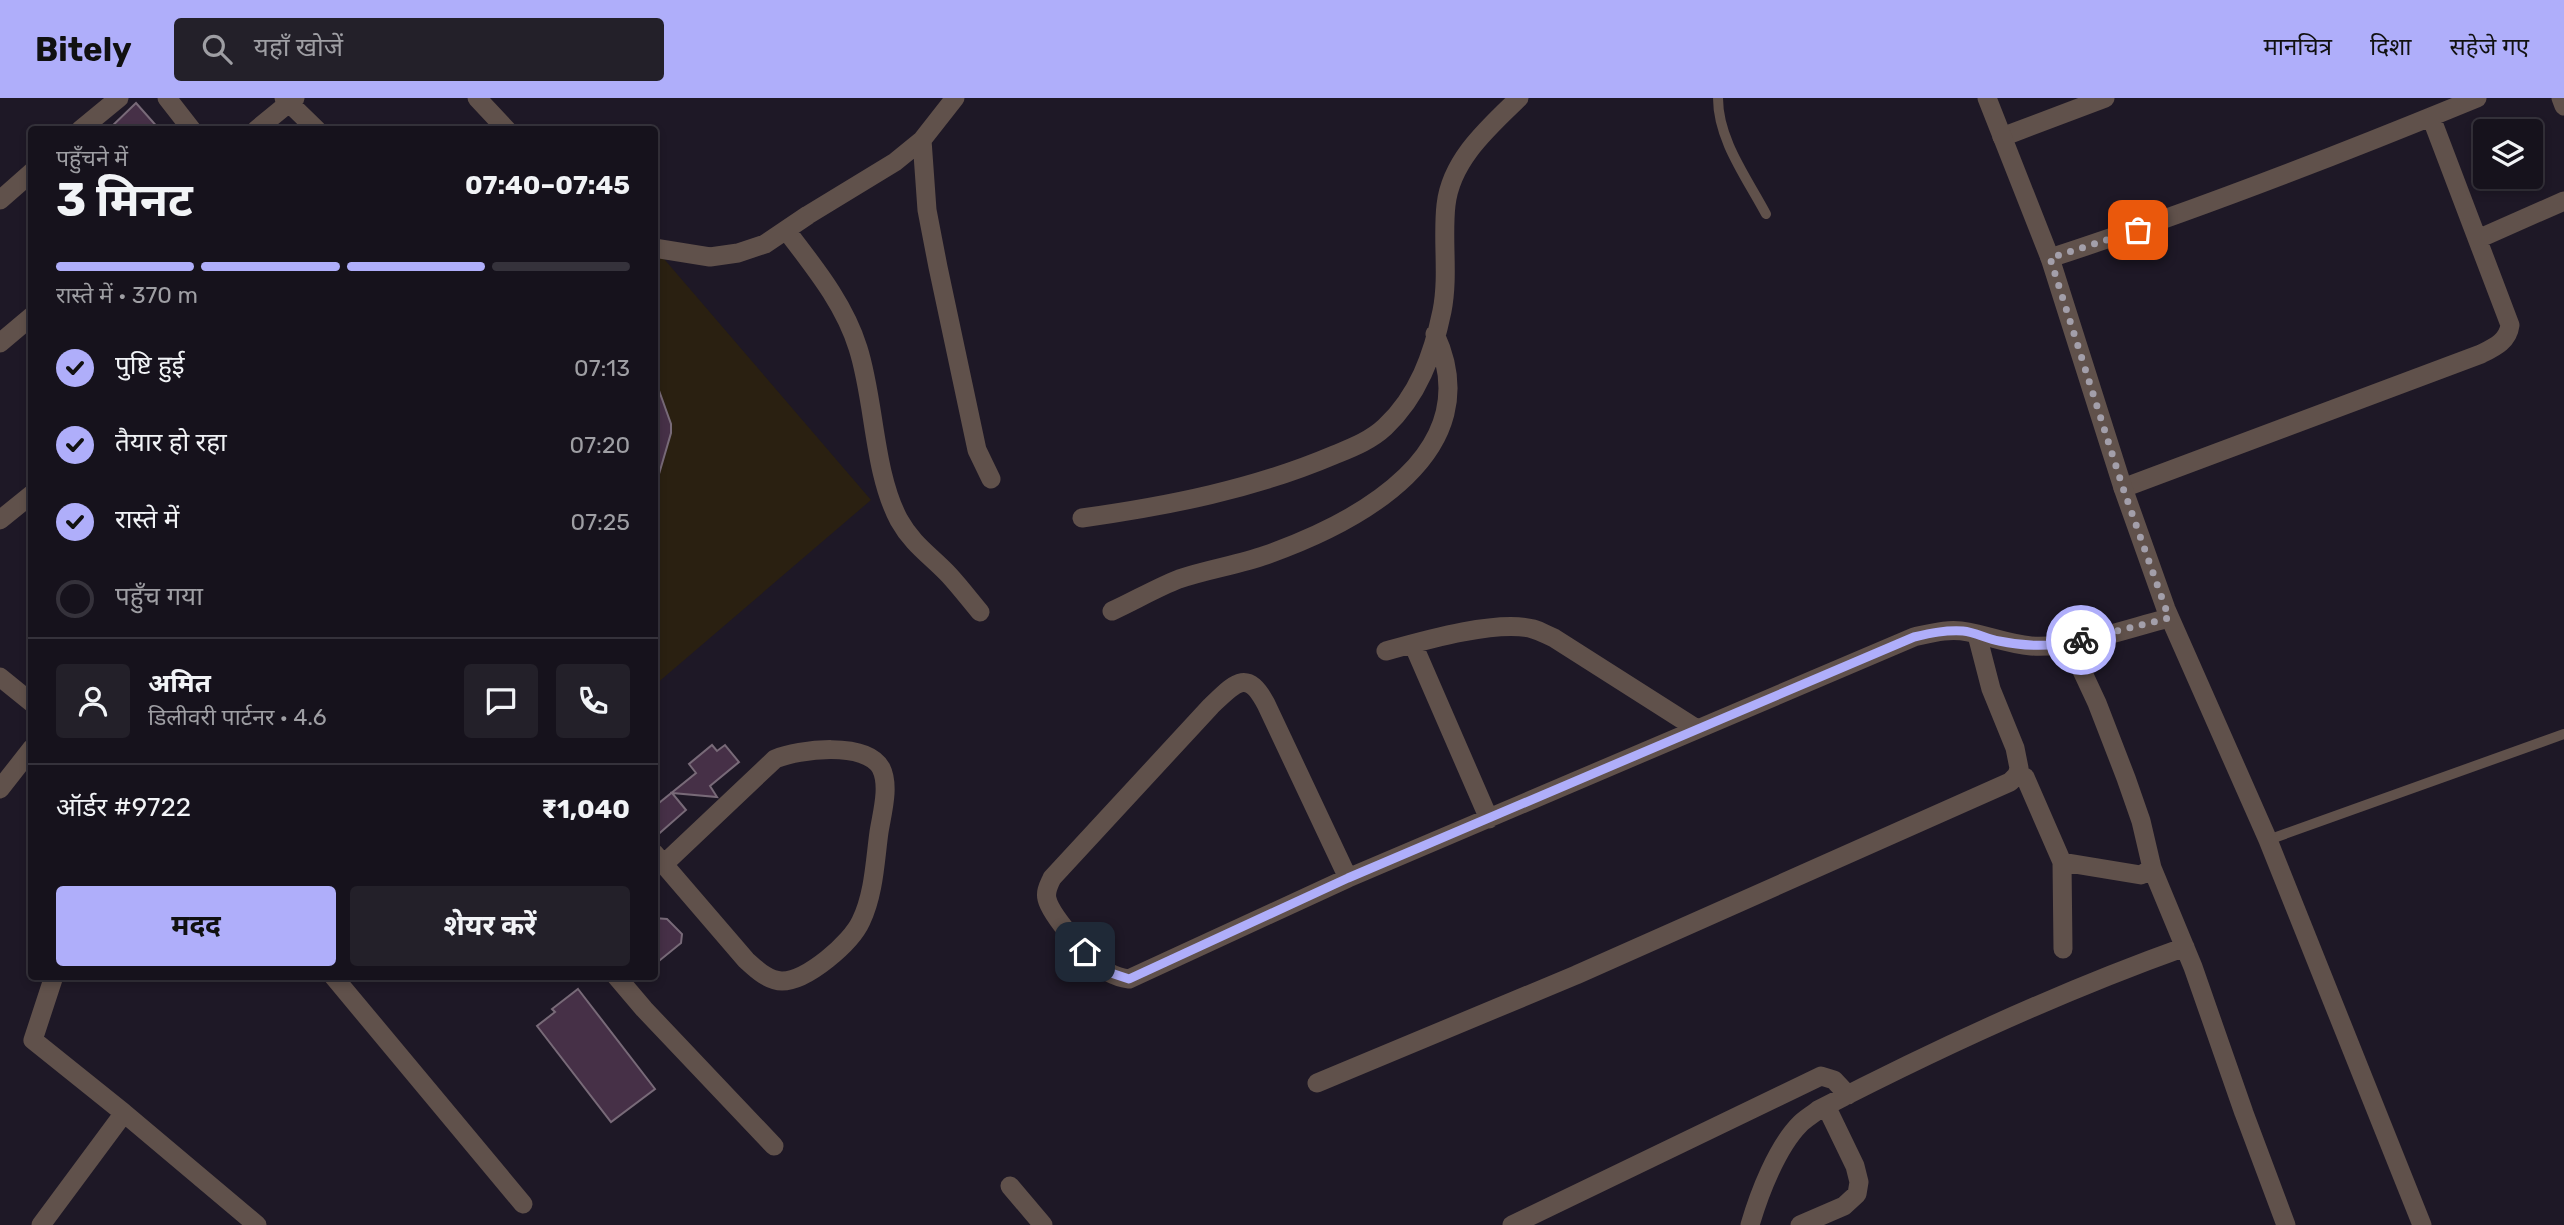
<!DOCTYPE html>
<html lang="hi">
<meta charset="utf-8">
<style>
body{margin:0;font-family:Rubik,"Noto Sans Devanagari",sans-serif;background:#232029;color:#f1f3f6;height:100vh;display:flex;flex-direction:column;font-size:26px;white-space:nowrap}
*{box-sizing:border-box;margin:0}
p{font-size:23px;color:#9e9ea3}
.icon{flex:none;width:38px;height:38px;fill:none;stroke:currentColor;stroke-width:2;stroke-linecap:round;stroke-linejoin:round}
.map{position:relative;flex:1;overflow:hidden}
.panel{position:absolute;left:28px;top:28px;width:630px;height:854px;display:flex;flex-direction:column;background:#16121c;border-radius:7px;box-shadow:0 4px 10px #0003,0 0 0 2px #35323b}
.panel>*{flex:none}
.controls{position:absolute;left:2473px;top:21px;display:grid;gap:14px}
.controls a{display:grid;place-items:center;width:70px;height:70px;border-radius:7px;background:#16121c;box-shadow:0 4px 10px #0003,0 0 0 2px #35323b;font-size:35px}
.pin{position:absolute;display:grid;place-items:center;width:60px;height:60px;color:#fff;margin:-30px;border-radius:14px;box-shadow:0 4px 10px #0006}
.courier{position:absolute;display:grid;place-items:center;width:70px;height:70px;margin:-35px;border:5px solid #afaefa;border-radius:50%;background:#fff;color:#222;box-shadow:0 2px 9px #0007}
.headline em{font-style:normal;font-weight:700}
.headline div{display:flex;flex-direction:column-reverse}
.headline{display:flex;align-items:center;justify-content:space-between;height:119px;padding:0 28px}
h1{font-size:46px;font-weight:700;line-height:52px}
.bar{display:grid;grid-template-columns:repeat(4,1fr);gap:10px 7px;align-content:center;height:84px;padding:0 28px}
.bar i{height:9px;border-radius:5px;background:#35323b}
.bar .selected{background:#afaefa}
.bar p{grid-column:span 4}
.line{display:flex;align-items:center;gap:18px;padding:0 28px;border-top:2px solid #35323b}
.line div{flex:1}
.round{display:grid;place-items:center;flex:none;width:74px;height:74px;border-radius:7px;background:#232029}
ol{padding:0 28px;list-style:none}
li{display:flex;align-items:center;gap:21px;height:77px}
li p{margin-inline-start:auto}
li .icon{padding:7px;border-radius:50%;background:#afaefa;color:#111;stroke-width:4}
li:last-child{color:#9e9ea3}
li i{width:38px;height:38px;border:4px solid #35323b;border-radius:50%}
.action{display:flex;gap:14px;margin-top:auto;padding:14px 28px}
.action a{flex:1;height:80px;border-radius:7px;background:#afaefa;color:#111;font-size:28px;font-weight:700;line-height:80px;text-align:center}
.action a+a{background:#232029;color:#f1f3f6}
header{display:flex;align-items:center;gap:42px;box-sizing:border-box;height:98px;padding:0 35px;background:#afaefa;color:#111}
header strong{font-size:33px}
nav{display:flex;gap:38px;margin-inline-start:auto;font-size:24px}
.search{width:490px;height:63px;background:#232029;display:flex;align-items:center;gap:18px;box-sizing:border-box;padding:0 24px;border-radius:7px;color:#9e9ea3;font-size:26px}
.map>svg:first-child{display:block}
</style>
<header>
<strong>Bitely</strong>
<div class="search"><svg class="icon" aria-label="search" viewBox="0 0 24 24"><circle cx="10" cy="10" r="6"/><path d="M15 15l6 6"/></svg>यहाँ खोजें</div>
<nav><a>मानचित्र</a><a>दिशा</a><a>सहेजे गए</a></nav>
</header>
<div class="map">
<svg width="2564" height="1127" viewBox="0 0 2564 1127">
<rect width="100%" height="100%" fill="#1e1826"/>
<path fill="#2a2011" d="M659,155L871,402L655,587L654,159Z"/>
<path fill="#463047" stroke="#786a78" stroke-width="2" d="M136,5L160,32H108Z
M654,287H657L671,326V335L659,376H654Z
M712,647L717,653L725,647L739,664L710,688L717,699L672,695L686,712L654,740V709L696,675L689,666Z
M654,820L667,821L682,836L681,845L654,867Z
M578,891L655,991L611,1024L537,928L555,914L552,911Z"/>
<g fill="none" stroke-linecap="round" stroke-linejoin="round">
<path stroke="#60514b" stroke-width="10" d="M1718,0C1718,42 1747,80 1766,116
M2268,742L2564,636"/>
<path stroke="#60514b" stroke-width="19" d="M167,0L192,32
M284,0L317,32
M477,0L507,32
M2561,0L2564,8
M80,32L119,0
M256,32L295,0
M2002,39L2105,0
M922,42L927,112L938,169L977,352L991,381
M0,102L32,74
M786,132C814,169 844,205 858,250C875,303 873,373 899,422C913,447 930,457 949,477C960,489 970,502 980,514
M2478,141L2564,103
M654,150L710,159L738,155L765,146L808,117L895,64L922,42L955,0
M2050,160C2195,113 2336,58 2477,0
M0,245L32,218
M2123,390L2481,256C2495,249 2508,243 2510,227L2431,19
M1082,420C1168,408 1254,391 1334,357C1351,350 1370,343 1385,329C1418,298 1433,257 1442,213C1449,177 1442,142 1446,107C1451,62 1488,30 1519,0
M0,422L32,396
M1112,513C1134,503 1156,490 1179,481C1208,471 1238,467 1266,457C1359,424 1490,354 1435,236
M2069,545L2097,605L2126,680L2141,723L2152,770L2193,869L2244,1015L2286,1127
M1413,546L1489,721
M1386,553C1422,543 1498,521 1533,531C1540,533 1547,537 1554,540L1697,631
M0,579L32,605
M2025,679L2062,764L2063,851
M0,691L32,650
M654,755L746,862C756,871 768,883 782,883C807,883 851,845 861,823C874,796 875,763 879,734C882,715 890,688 881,670C866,643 799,651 775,661L664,766
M2062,764L2141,777L2152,770
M1348,780L1266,606C1247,570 1235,585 1211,608L1052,780C1049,787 1045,793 1047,801C1051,818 1092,865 1108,874C1115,878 1121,880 1129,881L1348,780L1914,539C1932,535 1949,530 1968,534C1989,538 2009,546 2031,548C2072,551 2129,530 2169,520
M54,878L33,942L124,1015L257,1127
M333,878L523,1106
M616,878L644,911L774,1048
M1317,985L1576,877L2010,684L2017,677L2019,670L2015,650L1991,591L1977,537
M1010,1088L1043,1127
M41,1127L124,1015
M1512,1127L1821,978L1834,982L1848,997
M1750,1127C1759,1096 1777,1049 1800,1026C1805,1021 1812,1017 1818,1012C1936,951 2059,894 2185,849
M1800,1127L1844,1108L1857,1096L1859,1084L1855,1068L1826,1008"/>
<path stroke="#60514b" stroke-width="19" d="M1987,0L2050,160L2123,390L2166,511L2268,742L2422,1127"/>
</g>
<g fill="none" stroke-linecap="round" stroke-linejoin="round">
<path stroke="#a39faa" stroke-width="7" stroke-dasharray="0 12.6" d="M2081,542L2169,520L2123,390L2050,160L2138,132"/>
<path stroke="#afaefa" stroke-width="9" d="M1085,854L1105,873L1129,881L1348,780L1914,539C1931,535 1945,532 1963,533C1975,534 1987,541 1999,543C2027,549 2054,549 2081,542"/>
</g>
</svg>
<div class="controls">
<a><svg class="icon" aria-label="layers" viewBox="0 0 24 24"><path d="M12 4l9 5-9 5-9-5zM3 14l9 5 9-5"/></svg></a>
</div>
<div class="pin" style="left:2138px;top:132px;background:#ea580c"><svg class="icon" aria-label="bag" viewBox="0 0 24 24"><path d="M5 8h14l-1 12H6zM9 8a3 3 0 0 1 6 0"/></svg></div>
<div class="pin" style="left:1085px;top:854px;background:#1f2937"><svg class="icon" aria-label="home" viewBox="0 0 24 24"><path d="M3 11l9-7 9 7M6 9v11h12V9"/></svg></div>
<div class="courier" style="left:2081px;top:542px"><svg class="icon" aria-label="bike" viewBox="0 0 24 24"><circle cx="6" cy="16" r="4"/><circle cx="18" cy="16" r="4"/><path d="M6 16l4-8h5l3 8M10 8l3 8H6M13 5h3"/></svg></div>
<section class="panel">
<div class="headline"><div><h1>3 मिनट</h1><p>पहुँचने में</p></div><em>07:40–07:45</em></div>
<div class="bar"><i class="selected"></i><i class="selected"></i><i class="selected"></i><i></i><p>रास्ते में · 370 m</p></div>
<ol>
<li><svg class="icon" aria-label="check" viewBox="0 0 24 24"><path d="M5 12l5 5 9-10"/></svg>पुष्टि हुई<p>07:13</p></li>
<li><svg class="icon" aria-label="check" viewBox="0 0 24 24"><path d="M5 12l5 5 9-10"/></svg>तैयार हो रहा<p>07:20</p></li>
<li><svg class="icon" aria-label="check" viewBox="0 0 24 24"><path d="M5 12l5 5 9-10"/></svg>रास्ते में<p>07:25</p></li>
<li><i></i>पहुँच गया</li>
</ol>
<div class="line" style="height:126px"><a class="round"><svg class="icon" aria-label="person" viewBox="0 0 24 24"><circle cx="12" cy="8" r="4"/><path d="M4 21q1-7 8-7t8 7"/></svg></a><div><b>अमित</b><p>डिलीवरी पार्टनर · 4.6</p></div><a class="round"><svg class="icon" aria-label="chat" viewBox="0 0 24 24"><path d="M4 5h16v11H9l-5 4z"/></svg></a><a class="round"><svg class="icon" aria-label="phone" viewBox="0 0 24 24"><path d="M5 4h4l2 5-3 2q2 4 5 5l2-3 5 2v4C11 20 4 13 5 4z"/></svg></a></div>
<div class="line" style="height:91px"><div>ऑर्डर #9722</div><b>₹1,040</b></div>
<div class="action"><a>मदद</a><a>शेयर करें</a></div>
</section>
</div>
